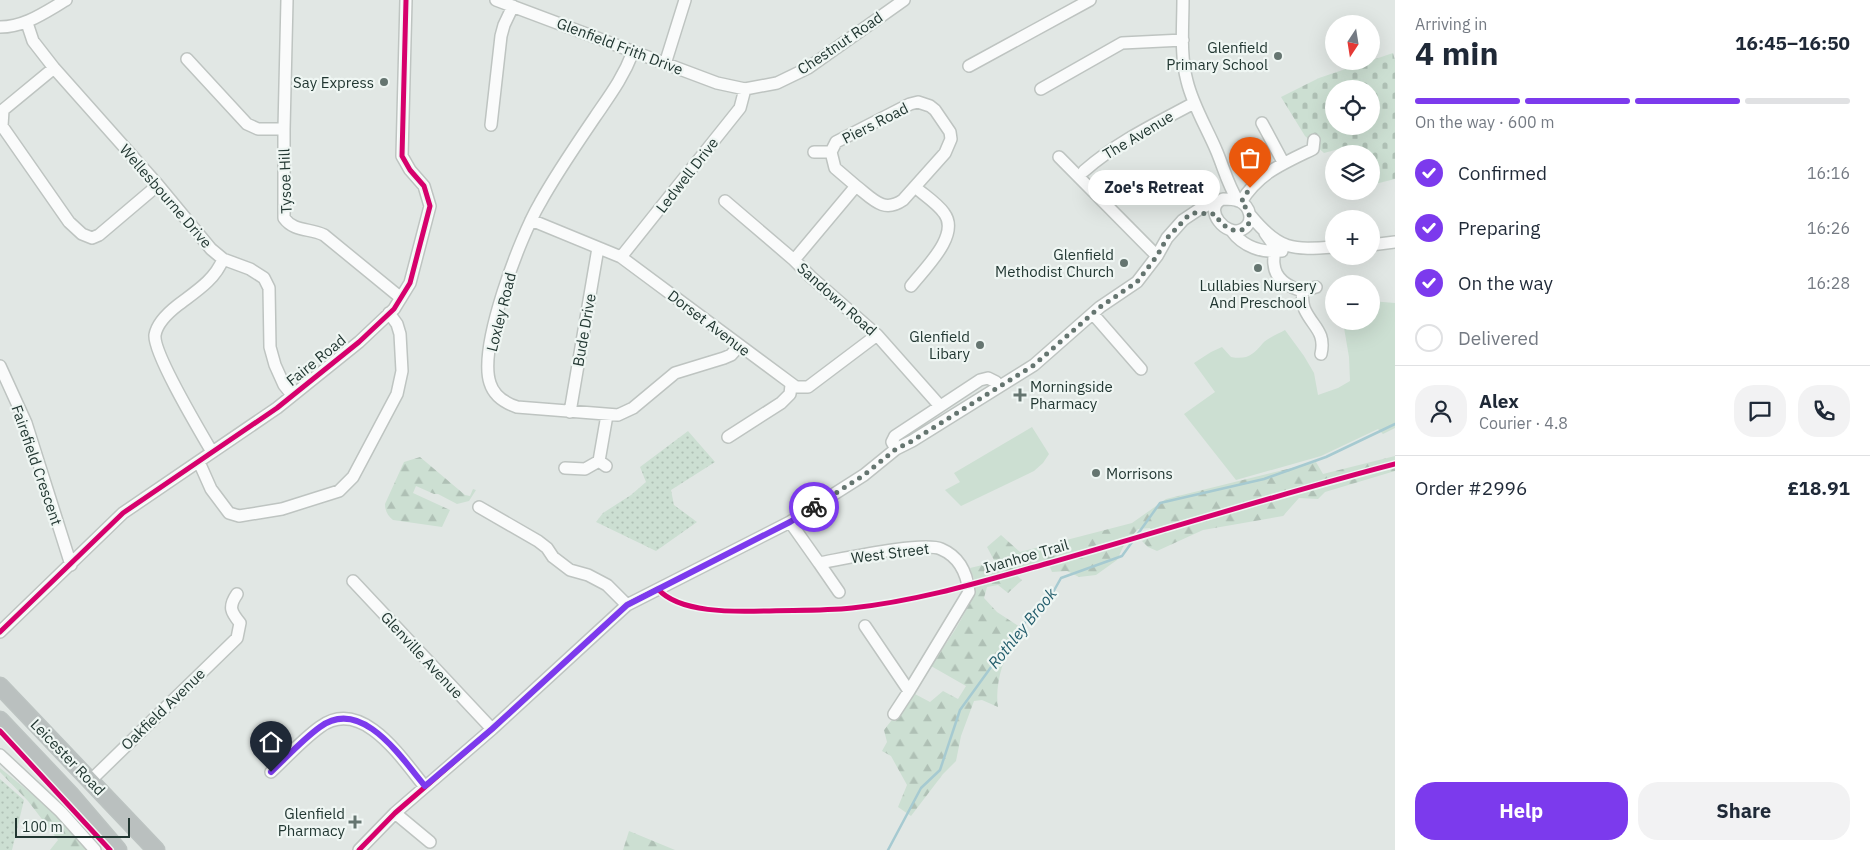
<!DOCTYPE html>
<meta charset="utf-8">
<style>
body{margin:0;font-family:"IBM Plex Sans",sans-serif;background:#f2f2f3;color:#1f2937;height:100vh;display:flex;flex-direction:column;font-size:19px;white-space:nowrap}
*{box-sizing:border-box;margin:0}
p{font-size:16px;color:#747a83}
.icon{flex:none;width:28px;height:28px;fill:none;stroke:currentColor;stroke-width:2;stroke-linecap:round;stroke-linejoin:round}
.map{position:relative;flex:1;overflow:hidden}
.sheet{display:flex;flex-direction:column;background:#fff;width:475px}
.sheet>*{flex:none}
.needle{width:32px;rotate:192deg}
.controls{position:absolute;left:1325px;top:15px;display:grid;gap:10px}
.controls a{display:grid;place-items:center;width:55px;height:55px;border-radius:50%;background:#fff;box-shadow:0 5px 20px #0002;font-size:25px}
.scale{position:absolute;left:15px;bottom:12px;width:115px;box-sizing:border-box;padding-left:5px;border:2px solid #223732;border-top:0;font-size:14px;line-height:18px;white-space:nowrap;color:#223732;-webkit-text-stroke:4px #eff6f3;paint-order:stroke}
.pin{position:absolute;display:grid;place-items:center;width:42px;height:42px;color:#fff;margin:-51px -21px;border-radius:50% 50% 50% 0;rotate:-45deg;box-shadow:0 0 5px #0007}
.pin .icon{rotate:45deg}
.courier{position:absolute;display:grid;place-items:center;width:50px;height:50px;margin:-25px;border:4px solid #7c3aed;border-radius:50%;background:#fff;color:#222;box-shadow:0 1px 6px #0007}
.bubble{position:absolute;height:35px;border-radius:18px;background:#fff;box-shadow:0 5px 20px #0002;font-size:16px;font-weight:700;line-height:35px;text-align:center}
.head em{font-style:normal;font-weight:700}
.head div{display:flex;flex-direction:column-reverse}
.head{display:flex;align-items:center;justify-content:space-between;height:85px;padding:0 20px}
h1{font-size:32px;font-weight:700;line-height:38px}
.bar{display:grid;grid-template-columns:repeat(4,1fr);gap:8px 5px;align-content:center;height:60px;padding:0 20px}
.bar i{height:6px;border-radius:4px;background:#e0e1e3}
.bar .selected{background:#7c3aed}
.bar p{grid-column:span 4}
.line{display:flex;align-items:center;gap:12px;padding:0 20px;border-top:1px solid #e0e1e3}
.line div{flex:1}
.round{display:grid;place-items:center;flex:none;width:52px;height:52px;border-radius:20px;background:#f2f2f3}
ol{padding:0 20px;list-style:none}
li{display:flex;align-items:center;gap:15px;height:55px}
li p{margin-inline-start:auto}
li .icon{padding:5px;border-radius:50%;background:#7c3aed;color:#fff;stroke-width:4}
li:last-child{color:#747a83}
li i{width:28px;height:28px;border:2px solid #e0e1e3;border-radius:50%}
.action{display:flex;gap:10px;margin-top:auto;padding:10px 20px}
.action a{flex:1;height:58px;border-radius:20px;background:#7c3aed;color:#fff;font-size:20px;font-weight:700;line-height:58px;text-align:center}
.action a+a{background:#f2f2f3;color:#1f2937}
main{display:flex;flex:1;min-height:0}
.map>svg:first-child{display:block}
</style>
<main>
<div class="map">
<svg width="1395" height="850" viewBox="0 0 1395 850">
<defs>
<pattern id="forest-firs" width="22" height="20" patternUnits="userSpaceOnUse" patternTransform="scale(1.25)"><rect width="22" height="20" fill="#ccdfd2"/><path d="M5 1l3.5 6h-7zM16 11l3.5 6h-7z" fill="#afc0b5"/></pattern>
<pattern id="cemetery-stones" width="16" height="16" patternUnits="userSpaceOnUse" patternTransform="scale(1.25)"><rect width="16" height="16" fill="#ccdfd2"/><path d="M2 7V4a2 2 0 0 1 4 0v3zM10 15v-3a2 2 0 0 1 4 0v3z" fill="#afc0b5"/></pattern>
<pattern id="park-dots" width="8" height="8" patternUnits="userSpaceOnUse" patternTransform="scale(1.25)"><rect width="8" height="8" fill="#ccdfd2"/><path d="M2 2h.1M6 6h.1" fill="none" stroke="#afc0b5" stroke-width="1.8" stroke-linecap="round"/></pattern>
</defs>
<rect width="100%" height="100%" fill="#e1e7e4"/>
<path fill="#ccdfd2" d="M1371,301L1395,303V428L1383,434L1378,429L1321,456L1236,480L1184,414L1215,392L1194,363L1211,352L1222,347L1231,357C1247,360 1253,355 1263,343C1268,338 1278,334 1285,330L1304,356L1314,373L1318,395L1338,388L1350,381L1349,357L1343,322L1371,321Z
M1032,427L1049,454L1043,463L1034,471L961,506L945,490L960,482L954,473Z"/>
<path fill="url(#forest-firs)" d="M1395,456V471L1325,492L1318,499L1299,498L1283,516L1203,530L1157,551L1148,547L1142,541L1153,536L1150,528L1138,529L1124,545L1117,560L1096,575L1079,577L1067,571L1052,572L1047,560L1015,574L1022,580L1008,593L998,585L987,587L984,598L997,612L1020,627C1018,643 1008,653 1002,667C998,680 996,695 998,707L982,700L974,701L961,736L956,761L943,774L911,816L898,807L907,785L891,756L882,751L887,742L884,730L913,693L930,702L943,691L958,699L966,686L931,666C944,646 977,603 974,579C973,576 971,572 970,568L995,562L987,547L1001,535L1020,552L1132,523L1166,499L1316,462L1323,474Z
M420,457L465,495L470,496L473,489L476,490L469,501L457,504L438,494H434L416,486L413,493L450,510L442,527L393,520C388,516 385,511 385,504L404,462Z
M0,768L58,815L89,850H50L58,840L28,801L0,772Z
M629,831L675,850H623Z"/>
<path fill="url(#cemetery-stones)" fill-rule="evenodd" d="M1393,53L1395,60V179L1371,185V154H1341L1339,149L1324,153L1305,136L1281,97L1319,78ZM1334,89H1371V126H1334Z"/>
<path fill="url(#park-dots)" d="M688,431L715,462L671,490L674,505L697,522L656,551L596,522L603,513L631,495L646,482L640,467Z
M0,779L24,800L12,850H0Z"/>
<g fill="none" stroke-linecap="round" stroke-linejoin="round">
<path stroke="#a6cad1" stroke-width="2.5" d="M888,850L921,788L940,770L960,710L1020,627L1047,603L1061,578L1122,556L1160,503L1264,479L1326,457L1395,424"/>
<g stroke="#bec4c1" stroke-width="14">
<path id="minor" d="M287,0L284,129V218C294,232 310,228 324,235L401,298
M496,0L717,83L745,89L777,83L808,68L904,0
M1183,0C1183,26 1180,55 1187,81C1193,106 1207,128 1217,152C1224,169 1228,185 1238,201
M27,23L33,41L54,68L158,185L211,249L223,259L250,269L264,278L269,288L270,347L275,365L284,385L292,395
M0,27C25,27 45,12 66,0
M633,52C623,78 610,95 595,117C576,145 556,174 540,203C520,237 478,347 490,383C494,396 505,403 517,407L618,415L633,408L675,373L724,358L731,355L739,346
M187,59L247,124L258,129H284
M665,64L685,0
M969,66L1090,0
M54,68L3,110L2,126L69,222L82,234L92,238L99,235L158,185
M1041,89L1122,43L1183,40
M1262,123L1283,162
M491,125L501,36L504,25L513,6
M814,152H831
M1059,157L1157,256
M1084,171C1117,142 1155,124 1194,103
M1223,199C1228,199 1234,199 1239,201C1250,206 1255,222 1243,229C1227,239 1201,208 1223,199Z
M725,201L794,260L811,277L877,335L940,406
M1241,202C1259,173 1282,164 1313,149L1314,140
M1251,216C1279,250 1292,250 1334,247
M531,220L621,257L796,387H808L877,335
M1231,230C1243,247 1262,253 1282,251
M1265,233L1275,247C1275,253 1273,259 1274,264C1275,279 1289,287 1302,291C1303,298 1302,304 1305,310C1313,327 1326,332 1321,354
M1371,245L1395,242
M621,257L740,108L745,89
M794,260L856,186L835,168L831,152L836,142L910,104L918,102L930,106L935,110L950,132L951,139L945,153L903,200C883,214 872,198 856,186
M911,286C924,269 961,235 944,213C937,203 924,195 915,187
M1302,291L1316,287
M1093,314L1141,369
M0,366L26,423L71,565
M570,412L598,248
M728,437L781,403L790,394L791,385
M896,449L892,442L895,436L980,380L988,378L996,382L998,387
M212,452C201,433 153,353 155,335C157,323 169,312 178,305C195,292 215,280 223,259
M599,461L607,415
M199,462L211,489L229,513L239,516L282,509L339,491L353,477L397,394L402,371L400,334L397,324L389,313
M565,468L585,469L599,461L606,466
M479,507L538,541L547,548L553,557L570,570L588,575L607,585L627,605
M790,522L819,563C842,559 923,541 941,549C960,557 967,574 969,592L909,691L865,626
M819,563L839,592
M353,581L492,729
M0,632L123,513L277,408L359,342L394,309L410,283L430,206L424,186L410,170L402,156L406,0
M894,714L909,691
M0,755L61,812L95,850
M271,772C287,757 302,740 320,727C362,696 402,759 425,787
M90,781L237,638L240,623C231,612 228,607 237,594
M395,813L430,842
M359,850L395,813L492,729L627,605L790,522L864,475L896,449L912,441L1034,365L1100,307L1137,282L1157,256L1167,238L1183,220L1201,208L1217,201"/>
</g>
<g stroke="#bcc3c1" stroke-width="19">
<path id="highway" d="M0,686L156,850
M0,720L70,794L118,850"/>
</g>
<use href="#minor" stroke="#fafbfb" stroke-width="11"/>
<use href="#highway" stroke="#bac0bf" stroke-width="16"/>
<g stroke="#eff6f3" stroke-width="8">
<path id="cycleway" d="M0,632L123,513L277,408L359,342L394,309L410,283L430,206L424,186L410,170L402,156L406,0
M0,731L110,850
M359,850L395,813L492,729L627,605L658,589C679,613 734,612 764,611C793,610 823,611 852,608C919,601 984,581 1049,563C1165,530 1279,494 1395,464"/>
</g>
<use href="#cycleway" stroke="#d6006c" stroke-width="5"/>
</g>
<g fill="none" stroke-linecap="round" stroke-linejoin="round">
<path stroke="#657570" stroke-width="5" stroke-dasharray="0 9" d="M814,507L864,475L896,449L912,441L1034,365L1100,307L1137,282L1157,256L1167,238L1188,216L1195,213L1215,214C1233,246 1265,226 1241,202L1250,188"/>
<path stroke="#7c3aed" stroke-width="6" d="M271,772C287,757 302,740 320,727C362,696 402,759 425,786L492,729L627,605L790,522L814,507"/>
</g>
<g fill="#657570" stroke="#eff6f3" stroke-width="2">
<circle cx="1278" cy="56" r="5"/>
<circle cx="384" cy="82" r="5"/>
<circle cx="1124" cy="263" r="5"/>
<circle cx="1258" cy="268" r="5"/>
<circle cx="980" cy="345" r="5"/>
<path d="M1017.5 387.5h5v5h5v5h-5v5h-5v-5h-5v-5h5z"/>
<circle cx="1096" cy="473" r="5"/>
<path d="M352.5 814.5h5v5h5v5h-5v5h-5v-5h-5v-5h5z"/>
</g>
<g text-anchor="middle" dominant-baseline="central" stroke-width="4.5" stroke-linejoin="round" paint-order="stroke">
<g font-size="15" fill="#223732" stroke="#eff6f3">
<text transform="translate(840 43) rotate(-34)">Chestnut Road</text>
<text transform="translate(620 46) rotate(21)">Glenfield Frith Drive</text>
<text transform="translate(875 123) rotate(-27)">Piers Road</text>
<text transform="translate(1138 135) rotate(-31)">The Avenue</text>
<text transform="translate(687 175) rotate(-52)">Ledwell Drive</text>
<text transform="translate(285 181) rotate(-92)">Tysoe Hill</text>
<text transform="translate(166 196) rotate(49)">Wellesbourne Drive</text>
<text transform="translate(837 299) rotate(42)">Sandown Road</text>
<text transform="translate(501 312) rotate(-76)">Loxley Road</text>
<text transform="translate(709 323) rotate(37)">Dorset Avenue</text>
<text transform="translate(584 330) rotate(-80)">Bude Drive</text>
<text transform="translate(316 360) rotate(-39)">Faire Road</text>
<text transform="translate(37 465) rotate(71)">Fairefield Crescent</text>
<text transform="translate(890 553) rotate(-7)">West Street</text>
<text transform="translate(1026 556) rotate(-16)">Ivanhoe Trail</text>
<text transform="translate(422 655) rotate(47)">Glenville Avenue</text>
<text transform="translate(163 709) rotate(-44)">Oakfield Avenue</text>
<text transform="translate(68 757) rotate(46)">Leicester Road</text>
</g>
<g font-size="15" fill="#223732" stroke="#eff6f3" text-anchor="end">
<text x="1268" y="47">Glenfield<tspan x="1268" dy="17">Primary School</tspan></text>
<text x="374" y="82">Say Express</text>
<text x="1114" y="254">Glenfield<tspan x="1114" dy="17">Methodist Church</tspan></text>
<text x="1258" y="285" text-anchor="middle">Lullabies Nursery<tspan x="1258" dy="17">And Preschool</tspan></text>
<text x="970" y="336">Glenfield<tspan x="970" dy="17">Libary</tspan></text>
<text x="1030" y="386" text-anchor="start">Morningside<tspan x="1030" dy="17">Pharmacy</tspan></text>
<text x="1106" y="473" text-anchor="start">Morrisons</text>
<text x="345" y="813">Glenfield<tspan x="345" dy="17">Pharmacy</tspan></text>
</g>
<g font-size="16" font-style="italic" fill="#235d6c" stroke="#eff6f3">
<text transform="translate(1022 628) rotate(-51)">Rothley Brook</text>
</g>
</g>
</svg>
<div class="controls">
<a><svg class="needle" viewBox="-14 -14 28 28"><path d="M0-13l5 13h-10z" fill="#e53935"/><path d="M0 13l5-13h-10z" fill="#747a83"/></svg></a>
<a><svg class="icon" aria-label="locate" viewBox="0 0 24 24"><circle cx="12" cy="12" r="6"/><path d="M12 2v4M12 18v4M2 12h4M18 12h4"/></svg></a>
<a><svg class="icon" aria-label="layers" viewBox="0 0 24 24"><path d="M12 4l9 5-9 5-9-5zM3 14l9 5 9-5"/></svg></a>
<a>+</a>
<a>−</a>
</div>
<div class="scale">100 m</div>
<div class="pin" style="left:1250px;top:188px;background:#ea580c"><svg class="icon" aria-label="bag" viewBox="0 0 24 24"><path d="M5 8h14l-1 12H6zM9 8a3 3 0 0 1 6 0"/></svg></div>
<div class="pin" style="left:271px;top:772px;background:#1f2937"><svg class="icon" aria-label="home" viewBox="0 0 24 24"><path d="M3 11l9-7 9 7M6 9v11h12V9"/></svg></div>
<div class="courier" style="left:814px;top:507px"><svg class="icon" aria-label="bike" viewBox="0 0 24 24"><circle cx="6" cy="16" r="4"/><circle cx="18" cy="16" r="4"/><path d="M6 16l4-8h5l3 8M10 8l3 8H6M13 5h3"/></svg></div>
<div class="bubble" style="left:1088px;top:170px;width:132px">Zoe's Retreat</div>
</div>
<section class="sheet">
<div class="head"><div><h1>4 min</h1><p>Arriving in</p></div><em>16:45–16:50</em></div>
<div class="bar"><i class="selected"></i><i class="selected"></i><i class="selected"></i><i></i><p>On the way · 600 m</p></div>
<ol>
<li><svg class="icon" aria-label="check" viewBox="0 0 24 24"><path d="M5 12l5 5 9-10"/></svg>Confirmed<p>16:16</p></li>
<li><svg class="icon" aria-label="check" viewBox="0 0 24 24"><path d="M5 12l5 5 9-10"/></svg>Preparing<p>16:26</p></li>
<li><svg class="icon" aria-label="check" viewBox="0 0 24 24"><path d="M5 12l5 5 9-10"/></svg>On the way<p>16:28</p></li>
<li><i></i>Delivered</li>
</ol>
<div class="line" style="height:90px"><a class="round"><svg class="icon" aria-label="person" viewBox="0 0 24 24"><circle cx="12" cy="8" r="4"/><path d="M4 21q1-7 8-7t8 7"/></svg></a><div><b>Alex</b><p>Courier · 4.8</p></div><a class="round"><svg class="icon" aria-label="chat" viewBox="0 0 24 24"><path d="M4 5h16v11H9l-5 4z"/></svg></a><a class="round"><svg class="icon" aria-label="phone" viewBox="0 0 24 24"><path d="M5 4h4l2 5-3 2q2 4 5 5l2-3 5 2v4C11 20 4 13 5 4z"/></svg></a></div>
<div class="line" style="height:65px"><div>Order #2996</div><b>£18.91</b></div>
<div class="action"><a>Help</a><a>Share</a></div>
</section>
</main>
